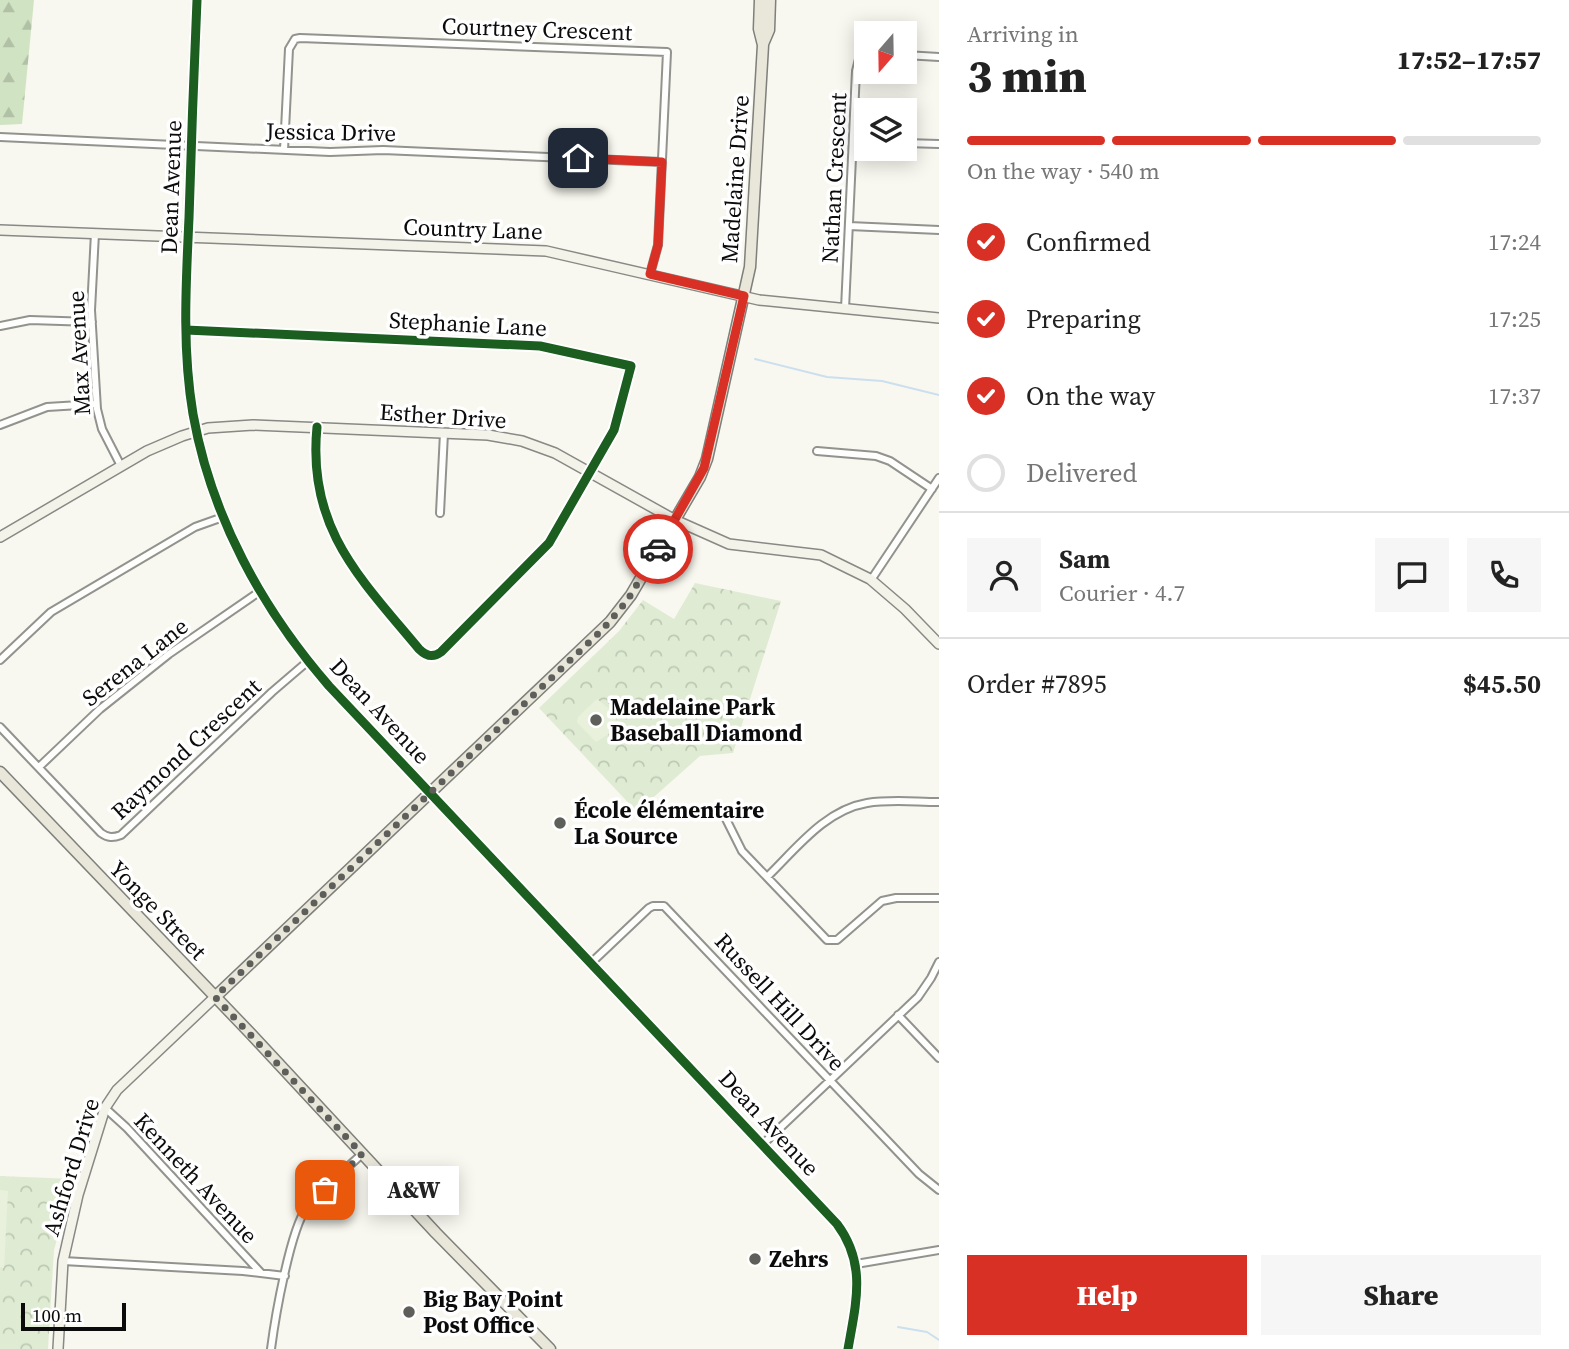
<!DOCTYPE html>
<meta charset="utf-8">
<style>
body{margin:0;font-family:"Source Serif 4",serif;background:#f6f6f6;color:#222;height:100vh;display:flex;flex-direction:column;font-size:26px;white-space:nowrap}
*{box-sizing:border-box;margin:0}
p{font-size:23px;color:#767676}
.icon{flex:none;width:38px;height:38px;fill:none;stroke:currentColor;stroke-width:2;stroke-linecap:round;stroke-linejoin:round}
.map{position:relative;flex:1;overflow:hidden}
.side{display:flex;flex-direction:column;background:#fff;width:630px}
.side>*{flex:none}
.needle{width:46px;rotate:200deg}
.controls{position:absolute;left:854px;top:21px;display:grid;gap:14px}
.controls a{display:grid;place-items:center;width:63px;height:63px;border-radius:0px;background:#fff;box-shadow:0 4px 18px #0003;font-size:35px}
.scale{position:absolute;left:21px;bottom:18px;width:105px;box-sizing:border-box;padding-left:7px;border:4px solid #0b0b0b;border-top:0;font-size:19px;line-height:24px;white-space:nowrap;color:#0b0b0b;-webkit-text-stroke:5px #fff;paint-order:stroke}
.pin{position:absolute;display:grid;place-items:center;width:60px;height:60px;color:#fff;margin:-30px;border-radius:14px;box-shadow:0 4px 10px #0006}
.courier{position:absolute;display:grid;place-items:center;width:70px;height:70px;margin:-35px;border:5px solid #d93025;border-radius:50%;background:#fff;color:#222;box-shadow:0 2px 9px #0007}
.bubble{position:absolute;height:49px;border-radius:0px;background:#fff;box-shadow:0 4px 18px #0003;font-size:23px;font-weight:800;line-height:49px;text-align:center}
.headline em{font-style:normal;font-weight:800}
.headline div{display:flex;flex-direction:column-reverse}
.headline{display:flex;align-items:center;justify-content:space-between;height:119px;padding:0 28px}
h1{font-size:46px;font-weight:800;line-height:52px}
.bar{display:grid;grid-template-columns:repeat(4,1fr);gap:10px 7px;align-content:center;height:84px;padding:0 28px}
.bar i{height:9px;border-radius:5px;background:#e0e0e0}
.bar .selected{background:#d93025}
.bar p{grid-column:span 4}
.line{display:flex;align-items:center;gap:18px;padding:0 28px;border-top:2px solid #e0e0e0}
.line div{flex:1}
.round{display:grid;place-items:center;flex:none;width:74px;height:74px;border-radius:0px;background:#f6f6f6}
ol{padding:0 28px;list-style:none}
li{display:flex;align-items:center;gap:21px;height:77px}
li p{margin-inline-start:auto}
li .icon{padding:7px;border-radius:50%;background:#d93025;color:#fff;stroke-width:4}
li:last-child{color:#767676}
li i{width:38px;height:38px;border:4px solid #e0e0e0;border-radius:50%}
.button{display:flex;gap:14px;margin-top:auto;padding:14px 28px}
.button a{flex:1;height:80px;border-radius:0px;background:#d93025;color:#fff;font-size:28px;font-weight:800;line-height:80px;text-align:center}
.button a+a{background:#f6f6f6;color:#222}
main{display:flex;flex:1;min-height:0}
.map>svg:first-child{display:block}
</style>
<main>
<div class="map">
<svg width="939" height="1349" viewBox="0 0 939 1349">
<defs>
<pattern id="forest-firs" width="22" height="20" patternUnits="userSpaceOnUse" patternTransform="scale(1.75)"><rect width="22" height="20" fill="#d0e3c2"/><path d="M5 1l3.5 6h-7zM16 11l3.5 6h-7z" fill="#b1c1a5"/></pattern>
<pattern id="park-crowns" width="20" height="18" patternUnits="userSpaceOnUse" patternTransform="scale(1.75)"><rect width="20" height="18" fill="#dfecd3"/><path d="M2 6a3 3 0 1 1 6 0M12 15a3 3 0 1 1 6 0" fill="none" stroke="#bec9b4"/></pattern>
</defs>
<rect width="100%" height="100%" fill="#f8f8f0"/>
<path fill="url(#forest-firs)" d="M0,0H34L22,124L0,125Z"/>
<path fill="url(#park-crowns)" d="M695,583L781,601L733,753L700,756L637,812L539,708L619,631L643,600L674,619Z
M0,1176L74,1179L54,1250L48,1349H0Z"/>
<path fill="#e9f1dc" d="M597,699L612,711L616,719L610,733L596,742L577,722L578,717Z
M0,1190L8,1191L4,1268L0,1267Z"/>
<g fill="none" stroke-linecap="round" stroke-linejoin="round">
<path stroke="#cbdfee" stroke-width="2" d="M755,359L827,377L882,381L939,395
M898,1327L927,1332L939,1340"/>
<g stroke="#92928e" stroke-width="10">
<path id="street" d="M905,55L939,57
M0,137L330,152L383,150L662,162
M853,141L866,142
M905,143L939,144
M284,150L289,49L295,39L300,38L667,52L658,245L650,274
M849,226L939,230
M95,233L91,310L97,409L102,429L121,466
M845,309L856,71L859,59L866,54
M0,326L30,320L92,322
M186,330L540,346L631,366L614,430L549,543L441,652C433,658 426,656 419,649C360,578 307,528 317,427
M0,425L47,407L96,404
M817,451L876,456L890,461L932,489
M440,513L444,433
M871,580L939,478
M0,660L51,612L195,527L223,517
M0,727L101,833C108,838 113,838 121,835L272,692L307,662
M39,767L100,709L169,654L259,592
M724,815L742,851L827,940H837L882,901L896,898H939
M767,877C796,849 825,810 867,803C891,799 915,802 939,802
M591,963L649,908L653,906H664L919,1174L939,1190
M898,1015L939,1058
M105,1108L127,1128L261,1273
M762,1145L918,997L931,978L939,962
M63,1261L243,1271L285,1276
M856,1264L939,1250
M271,1349C275,1318 290,1230 307,1207C322,1188 344,1171 362,1154"/>
</g>
<g stroke="#888885" stroke-width="12">
<path id="secondary" d="M197,0C194,73 191,145 189,218C186,283 182,349 193,414C211,516 262,609 329,686L837,1224C867,1264 856,1303 848,1349
M0,230L546,251L759,300L939,318
M0,537L147,451L182,436L208,428L253,425L488,435L522,441L555,453L675,520L729,544L821,555L870,579L905,609L939,644
M58,1349L63,1261L78,1195L105,1108L117,1090L215,997"/>
</g>
<g stroke="#7f7f7b" stroke-width="13">
<path id="primary" d="M763,44L769,30L770,0
M0,772L251,1034L436,1233L550,1349
M215,997L610,622L631,595L700,477L707,459L750,267L763,45L759,29L760,0"/>
</g>
<use href="#street" stroke="#fefefd" stroke-width="6"/>
<use href="#secondary" stroke="#f3f3e9" stroke-width="9"/>
<use href="#primary" stroke="#e9e7da" stroke-width="10"/>
<g stroke="#fff" stroke-width="13">
<path id="cycleway" d="M197,0C194,73 191,145 189,218C186,283 182,349 193,414C211,516 262,609 329,686L837,1224C867,1264 856,1303 848,1349
M186,330L540,346L631,366L614,430L549,543L441,652C433,658 426,656 419,649C360,578 307,528 317,427"/>
</g>
<use href="#cycleway" stroke="#1b5e20" stroke-width="9"/>
</g>
<g fill="none" stroke-linecap="round" stroke-linejoin="round">
<path stroke="#5e5e5b" stroke-width="7" stroke-dasharray="0 12.6" d="M325,1190L362,1154L215,997L602,630L627,601L658,549"/>
<path stroke="#d93025" stroke-width="9" d="M578,158L662,162L658,245L650,274L744,296L704,468L658,549"/>
</g>
<g fill="#5e5e5b" stroke="#fff" stroke-width="2.5">
<circle cx="596" cy="720" r="7"/>
<circle cx="560" cy="823" r="7"/>
<circle cx="755" cy="1259" r="7"/>
<circle cx="409" cy="1312" r="7"/>
</g>
<g text-anchor="middle" dominant-baseline="central" stroke-width="7" stroke-linejoin="round" paint-order="stroke">
<g font-size="23" fill="#0b0b0b" stroke="#fff">
<text transform="translate(537 29) rotate(2)">Courtney Crescent</text>
<text transform="translate(331 132) rotate(1)">Jessica Drive</text>
<text transform="translate(834 178) rotate(-87)">Nathan Crescent</text>
<text transform="translate(735 179) rotate(-86)">Madelaine Drive</text>
<text transform="translate(171 187) rotate(-88)">Dean Avenue</text>
<text transform="translate(473 229) rotate(2)">Country Lane</text>
<text transform="translate(468 324) rotate(3)">Stephanie Lane</text>
<text transform="translate(79 353) rotate(-93)">Max Avenue</text>
<text transform="translate(443 416) rotate(4)">Esther Drive</text>
<text transform="translate(135 662) rotate(-38)">Serena Lane</text>
<text transform="translate(380 711) rotate(47)">Dean Avenue</text>
<text transform="translate(186 749) rotate(-43)">Raymond Crescent</text>
<text transform="translate(158 910) rotate(46)">Yonge Street</text>
<text transform="translate(780 1002) rotate(47)">Russell Hill Drive</text>
<text transform="translate(769 1123) rotate(47)">Dean Avenue</text>
<text transform="translate(71 1167) rotate(-73)">Ashford Drive</text>
<text transform="translate(196 1178) rotate(47)">Kenneth Avenue</text>
</g>
<g font-size="23" font-weight="bold" fill="#0b0b0b" stroke="#fff" text-anchor="start">
<text x="610" y="707">Madelaine Park<tspan x="610" dy="26">Baseball Diamond</tspan></text>
<text x="574" y="810">École élémentaire<tspan x="574" dy="26">La Source</tspan></text>
<text x="769" y="1259">Zehrs</text>
<text x="423" y="1299">Big Bay Point<tspan x="423" dy="26">Post Office</tspan></text>
</g>
</g>
</svg>
<div class="controls">
<a><svg class="needle" viewBox="-14 -14 28 28"><path d="M0-13l5 13h-10z" fill="#e53935"/><path d="M0 13l5-13h-10z" fill="#767676"/></svg></a>
<a><svg class="icon" aria-label="layers" viewBox="0 0 24 24"><path d="M12 4l9 5-9 5-9-5zM3 14l9 5 9-5"/></svg></a>
</div>
<div class="scale">100 m</div>
<div class="pin" style="left:325px;top:1190px;background:#ea580c"><svg class="icon" aria-label="bag" viewBox="0 0 24 24"><path d="M5 8h14l-1 12H6zM9 8a3 3 0 0 1 6 0"/></svg></div>
<div class="pin" style="left:578px;top:158px;background:#1f2937"><svg class="icon" aria-label="home" viewBox="0 0 24 24"><path d="M3 11l9-7 9 7M6 9v11h12V9"/></svg></div>
<div class="courier" style="left:658px;top:549px"><svg class="icon" aria-label="car" viewBox="0 0 24 24"><path d="M5 17H2v-5l4-1 3-4h7l3 4 3 1v5h-3M9 17h6M6 11h13"/><circle cx="7" cy="17" r="2"/><circle cx="17" cy="17" r="2"/></svg></div>
<div class="bubble" style="left:368px;top:1166px;width:91px">A&amp;W</div>
</div>
<section class="side">
<div class="headline"><div><h1>3 min</h1><p>Arriving in</p></div><em>17:52–17:57</em></div>
<div class="bar"><i class="selected"></i><i class="selected"></i><i class="selected"></i><i></i><p>On the way · 540 m</p></div>
<ol>
<li><svg class="icon" aria-label="check" viewBox="0 0 24 24"><path d="M5 12l5 5 9-10"/></svg>Confirmed<p>17:24</p></li>
<li><svg class="icon" aria-label="check" viewBox="0 0 24 24"><path d="M5 12l5 5 9-10"/></svg>Preparing<p>17:25</p></li>
<li><svg class="icon" aria-label="check" viewBox="0 0 24 24"><path d="M5 12l5 5 9-10"/></svg>On the way<p>17:37</p></li>
<li><i></i>Delivered</li>
</ol>
<div class="line" style="height:126px"><a class="round"><svg class="icon" aria-label="person" viewBox="0 0 24 24"><circle cx="12" cy="8" r="4"/><path d="M4 21q1-7 8-7t8 7"/></svg></a><div><b>Sam</b><p>Courier · 4.7</p></div><a class="round"><svg class="icon" aria-label="chat" viewBox="0 0 24 24"><path d="M4 5h16v11H9l-5 4z"/></svg></a><a class="round"><svg class="icon" aria-label="phone" viewBox="0 0 24 24"><path d="M5 4h4l2 5-3 2q2 4 5 5l2-3 5 2v4C11 20 4 13 5 4z"/></svg></a></div>
<div class="line" style="height:91px"><div>Order #7895</div><b>$45.50</b></div>
<div class="button"><a>Help</a><a>Share</a></div>
</section>
</main>
